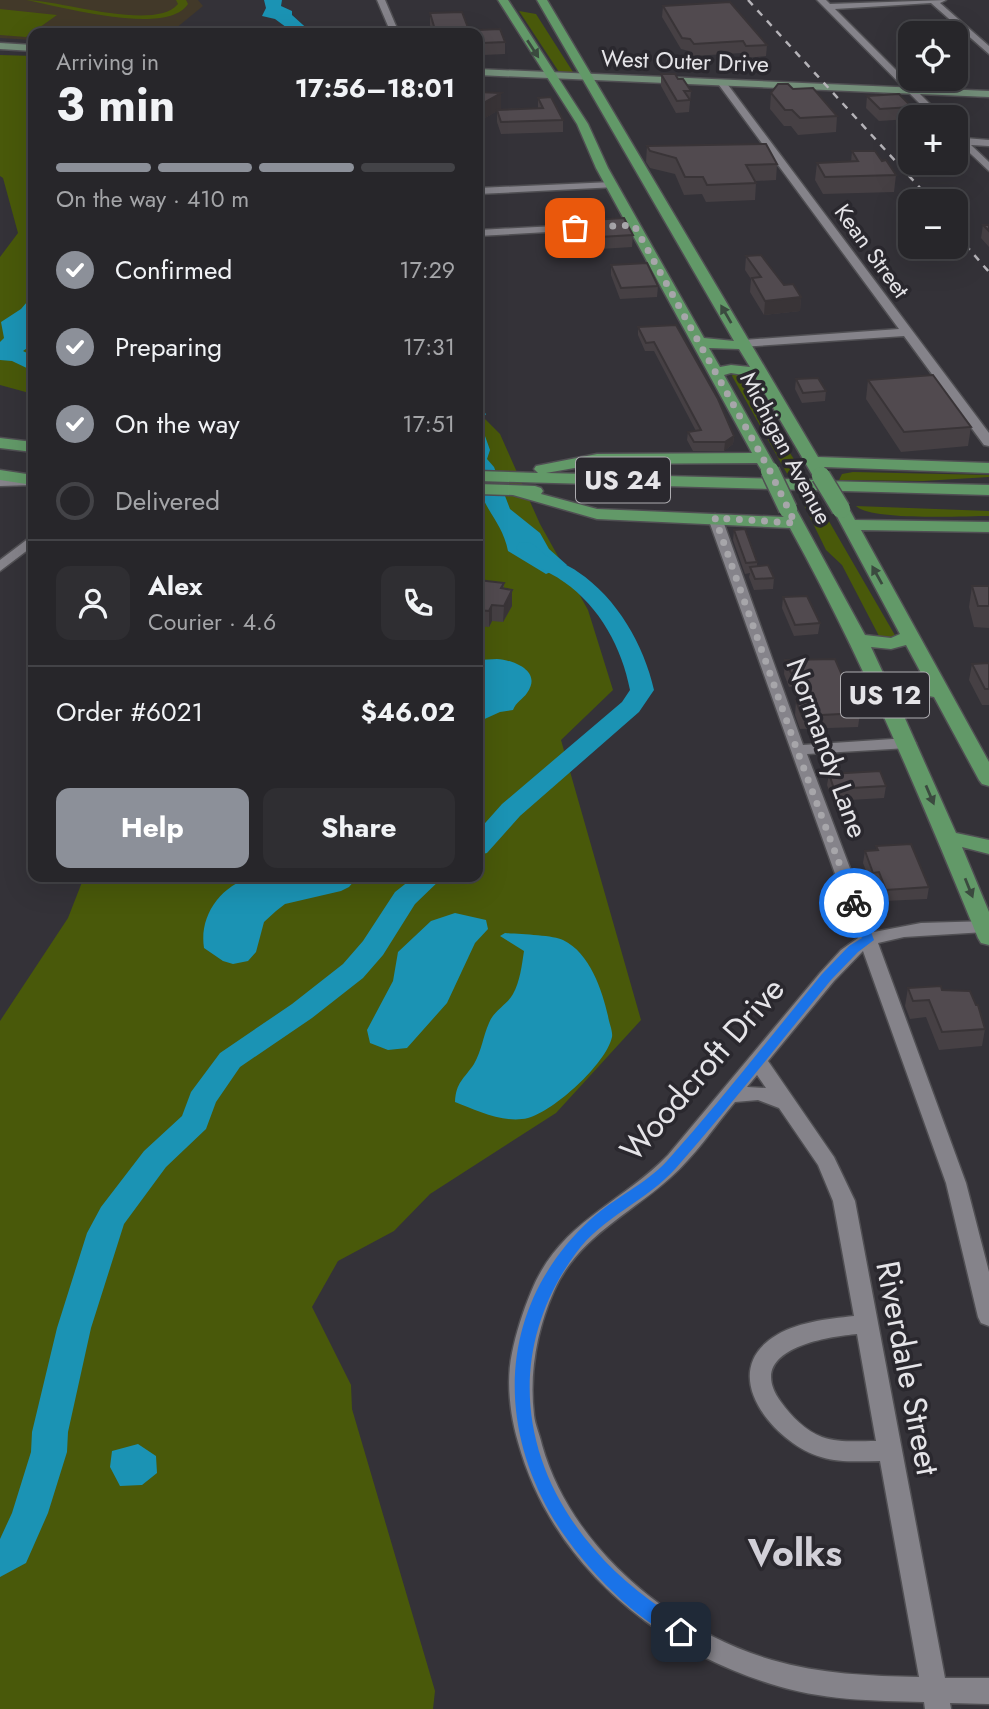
<!DOCTYPE html>
<meta charset="utf-8">
<style>
body{margin:0;font-family:Jost,sans-serif;background:#2f2e32;color:#f1f3f6;height:100vh;display:flex;flex-direction:column;font-size:26px;white-space:nowrap}
*{box-sizing:border-box;margin:0}
p{font-size:23px;color:#a4a5a8}
.icon{flex:none;width:38px;height:38px;fill:none;stroke:currentColor;stroke-width:2;stroke-linecap:round;stroke-linejoin:round}
.map{position:relative;flex:1;overflow:hidden}
.drawer{position:absolute;left:28px;top:28px;width:455px;height:854px;display:flex;flex-direction:column;background:#27262a;border-radius:14px;box-shadow:0 7px 28px #0002,0 0 0 2px #434347}
.drawer>*{flex:none}
.buttons{position:absolute;left:898px;top:21px;display:grid;gap:14px}
.buttons a{display:grid;place-items:center;width:70px;height:70px;border-radius:14px;background:#27262a;box-shadow:0 7px 28px #0002,0 0 0 2px #434347;font-size:35px}
.pin{position:absolute;display:grid;place-items:center;width:60px;height:60px;color:#fff;margin:-30px;border-radius:14px;box-shadow:0 4px 10px #0006}
.courier{position:absolute;display:grid;place-items:center;width:70px;height:70px;margin:-35px;border:5px solid #1a73e8;border-radius:50%;background:#fff;color:#222;box-shadow:0 2px 9px #0007}
.headline em{font-style:normal;font-weight:700}
.headline div{display:flex;flex-direction:column-reverse}
.headline{display:flex;align-items:center;justify-content:space-between;height:119px;padding:0 28px}
h1{font-size:46px;font-weight:700;line-height:52px}
.bar{display:grid;grid-template-columns:repeat(4,1fr);gap:10px 7px;align-content:center;height:84px;padding:0 28px}
.bar i{height:9px;border-radius:5px;background:#434347}
.bar .on{background:#8c9099}
.bar p{grid-column:span 4}
.line{display:flex;align-items:center;gap:18px;padding:0 28px;border-top:2px solid #434347}
.line div{flex:1}
.round{display:grid;place-items:center;flex:none;width:74px;height:74px;border-radius:14px;background:#2f2e32}
ol{padding:0 28px;list-style:none}
li{display:flex;align-items:center;gap:21px;height:77px}
li p{margin-inline-start:auto}
li .icon{padding:7px;border-radius:50%;background:#8c9099;color:#fff;stroke-width:4}
li:last-child{color:#a4a5a8}
li i{width:38px;height:38px;border:4px solid #434347;border-radius:50%}
.cta{display:flex;gap:14px;margin-top:auto;padding:14px 28px}
.cta a{flex:1;height:80px;border-radius:14px;background:#8c9099;color:#fff;font-size:28px;font-weight:700;line-height:80px;text-align:center}
.cta a+a{background:#2f2e32;color:#f1f3f6}
.map>svg:first-child{display:block}
</style>
<div class="map">
<svg width="989" height="1709" viewBox="0 0 989 1709">
<rect width="100%" height="100%" fill="#343238"/>
<path fill="#423929" d="M0,0H198L203,6L170,33H33V40L0,38Z"/>
<path fill="#49590a" d="M26,0C60,0 155,32 178,4L176,0H186L188,4C167,37 59,6 26,0Z
M0,9L57,15L26,37L0,35Z
M519,11L536,14L573,72H559Z
M0,55L33,56V394L0,385V257L18,233L3,178L0,176Z
M733,374H741C761,411 785,443 806,479H790L732,376Z
M478,412L500,434L540,524L588,610L613,690L561,740L641,1020L556,1113L430,1194L394,1231L338,1261L312,1307L351,1385L352,1409L435,1691L433,1709H0V1021L68,918L84,877H478Z
M853,472L989,475V477L923,481L839,480L842,474Z
M803,503L819,504L896,637L893,640L880,638L842,565L826,550Z
M856,506L989,511V516C964,516 871,521 856,506Z"/>
<path fill="#1b93b4" d="M264,0H282L281,6L292,11V15L312,33H294L275,19L262,16L266,8Z
M33,295V331L31,334L33,344L23,351L33,356V371L12,361L0,360V342L4,338L1,322L21,309Z
M478,407L486,414L480,422L490,450L487,459L494,467L510,509L540,533L549,549L567,565L546,574L508,551C503,524 485,511 478,485C474,467 478,428 478,407Z
M497,659C513,660 543,671 527,693C523,699 516,702 513,710L500,712L478,722V660Z
M252,877H354L355,880L349,887L341,891L285,904L276,911L264,922L256,952L248,961L233,964L223,961L204,948C199,916 220,886 252,877Z
M455,913L486,920L488,929L475,943L447,1003L407,1048L388,1050L370,1043L367,1030L393,981L398,952L431,921Z
M505,933C518,934 554,935 563,940C590,953 602,990 608,1016C609,1023 613,1031 612,1037C606,1064 554,1111 528,1118C504,1124 476,1110 455,1102C456,1082 464,1079 474,1064C482,1050 483,1036 489,1023C494,1010 507,1005 513,994C520,982 522,964 524,951L500,936Z
M138,1444L156,1456L157,1473L142,1485L120,1486L110,1467L112,1451Z"/>
<g fill="none" stroke-linecap="round" stroke-linejoin="round">
<path fill="#1b93b4" fill-rule="evenodd" d="M527,542C537,544 540,552 549,557C558,562 569,565 578,572C617,598 644,645 654,690L639,712L520,816L487,853L478,855V831L502,804L622,702L630,690C622,648 600,607 564,582C547,569 529,567 516,548L519,543Z
M414,877H443L415,904L383,955L363,978L312,1018L240,1067L216,1102L206,1129L166,1167L124,1224L91,1328L68,1432L67,1452L48,1513L26,1563L0,1577V1539L12,1513L31,1452L32,1432L57,1328L87,1233L101,1207L144,1151L182,1116L191,1092L220,1053L292,1004L343,964L363,941L395,892Z"/>
<g stroke="#504f53" stroke-width="3">
<path id="street" d="M377,0H385L399,33H391Z
M817,0H826L830,4L946,0L940,3L989,46V54L931,3L835,9L943,117H933Z
M722,80L725,81L989,433V446L984,445L904,336L740,347L738,344L744,340L899,329L719,85V81Z
M956,132L965,138L989,140V146L971,145L989,162V171L956,140Z
M612,182L616,183V187L478,194V188Z
M614,223L618,224V228L478,236V230Z
M33,477V485L0,486V478Z
M715,514L722,518L803,745L908,738L916,743L908,748L807,754L874,932L921,923L989,921V931L985,932L904,937L878,943L966,1183L989,1272V1326L981,1323L978,1317L946,1183L863,951L834,981L768,1061L834,1157L855,1201L945,1678H989V1704L950,1703L951,1709H925L924,1702C873,1701 820,1700 771,1684C655,1648 551,1563 518,1442C510,1415 506,1381 512,1353C516,1333 523,1311 531,1292C559,1222 621,1204 668,1155L820,973L841,950L858,938L708,518ZM757,1075L766,1088L747,1087ZM758,1100L779,1108L818,1165L833,1201L854,1316C827,1319 795,1322 772,1338C717,1376 776,1444 821,1457C840,1463 861,1461 880,1461L919,1677C870,1676 820,1674 772,1660C672,1631 571,1548 542,1445C540,1435 535,1425 534,1415C529,1373 537,1329 554,1291C577,1238 630,1214 670,1178C695,1156 714,1127 735,1102ZM857,1334L876,1441C859,1441 839,1443 822,1437C806,1431 791,1416 781,1402C743,1350 824,1337 857,1334Z
M33,535V546L0,571V560Z"/>
</g>
<g stroke="#504f53" stroke-width="3">
<path id="secondary" d="M0,43L33,45V51L0,49Z
M478,69L989,91V97L478,75Z"/>
</g>
<g stroke="#504f53" stroke-width="3">
<path id="primary" d="M498,0H508L588,124L608,168L704,338L734,341L537,0H547L818,457L989,463V473L824,467L829,476L822,481L989,485V495L478,481V471L538,473L534,469L536,466L597,454L752,453L596,168L577,124ZM709,348L739,349L750,367L731,365L720,367ZM731,373L755,377L813,476L819,480L546,473L597,464L757,463L764,474H776L778,471L724,375Z
M0,438L33,442V452L0,448Z
M0,470L33,475V485L0,480Z
M478,484L535,486L541,488L543,491L541,494L597,509L784,517L780,509L782,505H794L865,635L891,638L900,634L833,509L835,505H847L855,520L989,522V532L861,530L989,762V786L982,784L979,780L934,697L909,692L895,696L956,833L989,840V854L962,847L989,912V945L981,943L978,938C920,797 864,662 790,528L597,519L513,495L478,494ZM906,645L927,684L909,680L889,686L871,647L891,649Z"/>
</g>
<use href="#street" fill="#85838a" fill-rule="evenodd"/>
<use href="#secondary" fill="#738e79" fill-rule="evenodd"/>
<use href="#primary" fill="#629968" fill-rule="evenodd"/>
<path stroke="#b5b3b8" stroke-width="2.5" stroke-dasharray="7 7" stroke-linecap="butt" d="M748,0L932,201
M956,234L989,272"/>
<g stroke="#504f53" stroke-width="21" stroke-linecap="butt">
<path id="primary-bridge" d="M770,471L788,509
M821,476L841,509"/>
</g>
<use href="#primary-bridge" stroke="#629968" stroke-width="18"/>
</g>
<path fill="#464044" d="M663,6L767,45L766,56L746,58L742,53L693,56L689,51L681,49L662,17Z
M430,13L470,33H432L430,25Z
M478,30L505,42V54L483,55L478,41Z
M661,74L691,91L689,112L676,113L661,86Z
M793,89L837,116L836,132L798,135L791,126H784L770,109L771,93Z
M501,93V109L538,108V98L563,120V132L501,134L497,122V111L478,122Z
M867,96L912,107L911,117H910V119L879,121L866,108Z
M956,136L968,148L966,161H956Z
M909,139H910V154L908,151Z
M647,146L777,164L776,180L755,181L756,183L755,200L706,202L702,194L684,195L675,174L650,168L646,162Z
M852,151L882,161L896,175L894,192L823,194L815,180L817,163L851,162Z
M591,220L633,235L632,247L600,249L591,232Z
M983,225H989V247L981,238Z
M746,256L801,297L800,311L764,315L750,292L751,279L745,270Z
M611,265L658,286L657,297L620,299L611,275Z
M676,325L734,436L733,444L724,451H693L687,440L688,432L696,431L654,351H645L638,335V327Z
M796,379L826,391L825,401L802,403L795,389Z
M868,380L971,427L968,446L901,452L866,399Z
M734,530L757,562V566L774,578L773,589L754,590L749,577L750,573L745,574L733,540Z
M478,580L504,583V589L512,590V606L503,622L492,621L489,627L478,626Z
M972,586H989V628L974,627L969,607Z
M783,597L820,623L818,634L794,636L782,608Z
M785,660L852,698L860,713L858,727L800,729L795,715L796,701H803L797,686L789,687L784,674Z
M989,663V705H982L969,680L972,664Z
M829,774L886,786L884,798L833,801L827,785Z
M876,846L929,887L927,899L884,901L878,884H871L863,863L865,851L876,850Z
M908,988L942,990L985,1029L982,1046L939,1050L926,1017L910,1019L905,1006Z"/>
<path fill="#393437" d="M501,93V109L478,122V106Z
M801,297L800,311L764,315L765,301Z
M734,436L733,444L724,451L725,442Z
M512,590V606L503,622L504,606Z
M492,605V621L489,627V611Z"/>
<path fill="#514a4f" stroke="#393437" stroke-width="2" d="M730,2L767,45L746,46L743,41L694,44L690,39L682,38L663,6Z
M462,12L470,33H436L430,13Z
M352,29L385,31L383,33H350Z
M500,29L505,42L482,43L478,30Z
M661,74H675L678,79H683L691,91H684L690,100L677,101Z
M778,84H788L793,89L813,88L837,116L800,118L792,110H785L771,93Z
M478,92L501,93L478,106Z
M899,94L912,107L880,109L867,96Z
M551,97L563,120L501,122L497,110L543,108L538,98Z
M956,136L968,148L956,149Z
M766,144L777,164L746,165L756,183L707,185L703,177H685L676,158L650,151L647,146Z
M852,151H875L882,161L886,160L896,175L825,177L817,163L858,161Z
M624,218L633,235L600,237L591,220Z
M983,225H989V231Z
M761,255L784,285L793,284L801,297L765,301L752,278L761,277L746,256Z
M647,263L658,286L621,288L611,265Z
M676,325L718,399L734,436L725,442H694L688,432L701,430L654,342L646,343L638,327Z
M933,375L971,427L904,432L868,380Z
M818,378L826,391L803,393L796,379Z
M745,529L757,562L746,563L734,530Z
M768,565L774,578L755,579L750,567Z
M478,580L504,583L501,588L512,590L504,606L492,605L489,611L478,610Z
M972,586H989V606H978Z
M807,596L820,623L795,625L783,597Z
M835,659L852,698H854L860,713L802,716L796,701L809,700L799,673H791L785,660Z
M989,663V689H985L972,664Z
M880,771L886,786L834,789L829,774Z
M911,844L929,887L886,890L879,872L873,873L865,851L878,850L876,846Z
M941,986L942,990L970,991L976,1005H978L985,1029L942,1032L929,1000L913,1001L908,988Z"/>
<defs><path id="oneway-solid" d="M-6-.8H1V-3.2L6.5 0L1 3.2V.8H-6Z" transform="scale(1.75)"/></defs>
<g fill="#3b4a3f">
<use href="#oneway-solid" transform="translate(533 49) rotate(57)"/>
<use href="#oneway-solid" transform="translate(726 314) rotate(-120)"/>
<use href="#oneway-solid" transform="translate(877 575) rotate(-119)"/>
<use href="#oneway-solid" transform="translate(930 795) rotate(67)"/>
<use href="#oneway-solid" transform="translate(969 888) rotate(68)"/>
</g>
<path fill="#1a73e8" d="M854,899L860,903L874,940L858,952L831,980C780,1042 730,1107 676,1168C648,1200 602,1217 576,1253C506,1348 518,1461 594,1549C620,1580 654,1604 687,1626L690,1632L687,1637L681,1640C633,1621 575,1557 550,1513C493,1412 504,1299 591,1219C614,1198 646,1184 667,1161C721,1101 771,1036 822,974L849,946L862,938L848,903Z"/>
<g fill="none" stroke-linecap="round" stroke-linejoin="round">
<path stroke="#a7a6aa" stroke-width="7" stroke-dasharray="0 12.6" d="M575,228L634,225L770,471L795,523L715,518L797,750L854,903"/>
</g>
<g text-anchor="middle" dominant-baseline="central" stroke-width="7" stroke-linejoin="round" paint-order="stroke">
<g font-size="23" fill="#e5e4e8" stroke="#2a282e">
<text transform="translate(685 61) rotate(2)">West Outer Drive</text>
<text transform="translate(872 251) rotate(54)">Kean Street</text>
<text transform="translate(786 448) rotate(62)">Michigan Avenue</text>
</g>
<g fill="#2a282e" stroke="#adacb0" stroke-width="2">
<rect x="576" y="457.5" width="94" height="45" rx="5"/>
<rect x="841" y="672.5" width="88" height="45" rx="5"/>
</g>
<g font-size="26" font-weight="bold" fill="#e5e4e8">
<text x="623" y="480">US 24</text>
<text x="885" y="695">US 12</text>
</g>
<g font-size="28" fill="#e5e4e8" stroke="#2a282e">
<text transform="translate(827 748) rotate(70)">Normandy Lane</text>
</g>
<g font-size="33" fill="#e5e4e8" stroke="#2a282e">
<text transform="translate(702 1069) rotate(-49)">Woodcroft Drive</text>
<text transform="translate(908 1368) rotate(79)">Riverdale Street</text>
</g>
<g font-size="37" font-weight="bold" fill="#d2d0d8" stroke="#2a282e">
<text x="795" y="1553">Volks</text>
</g>
</g>
</svg>
<div class="buttons">
<a><svg class="icon" aria-label="locate" viewBox="0 0 24 24"><circle cx="12" cy="12" r="6"/><path d="M12 2v4M12 18v4M2 12h4M18 12h4"/></svg></a>
<a>+</a>
<a>−</a>
</div>
<div class="pin" style="left:575px;top:228px;background:#ea580c"><svg class="icon" aria-label="bag" viewBox="0 0 24 24"><path d="M5 8h14l-1 12H6zM9 8a3 3 0 0 1 6 0"/></svg></div>
<div class="pin" style="left:681px;top:1632px;background:#1f2937"><svg class="icon" aria-label="home" viewBox="0 0 24 24"><path d="M3 11l9-7 9 7M6 9v11h12V9"/></svg></div>
<div class="courier" style="left:854px;top:903px"><svg class="icon" aria-label="bike" viewBox="0 0 24 24"><circle cx="6" cy="16" r="4"/><circle cx="18" cy="16" r="4"/><path d="M6 16l4-8h5l3 8M10 8l3 8H6M13 5h3"/></svg></div>
<section class="drawer">
<div class="headline"><div><h1>3 min</h1><p>Arriving in</p></div><em>17:56–18:01</em></div>
<div class="bar"><i class="on"></i><i class="on"></i><i class="on"></i><i></i><p>On the way · 410 m</p></div>
<ol>
<li><svg class="icon" aria-label="check" viewBox="0 0 24 24"><path d="M5 12l5 5 9-10"/></svg>Confirmed<p>17:29</p></li>
<li><svg class="icon" aria-label="check" viewBox="0 0 24 24"><path d="M5 12l5 5 9-10"/></svg>Preparing<p>17:31</p></li>
<li><svg class="icon" aria-label="check" viewBox="0 0 24 24"><path d="M5 12l5 5 9-10"/></svg>On the way<p>17:51</p></li>
<li><i></i>Delivered</li>
</ol>
<div class="line" style="height:126px"><a class="round"><svg class="icon" aria-label="person" viewBox="0 0 24 24"><circle cx="12" cy="8" r="4"/><path d="M4 21q1-7 8-7t8 7"/></svg></a><div><b>Alex</b><p>Courier · 4.6</p></div><a class="round"><svg class="icon" aria-label="phone" viewBox="0 0 24 24"><path d="M5 4h4l2 5-3 2q2 4 5 5l2-3 5 2v4C11 20 4 13 5 4z"/></svg></a></div>
<div class="line" style="height:91px"><div>Order #6021</div><b>$46.02</b></div>
<div class="cta"><a>Help</a><a>Share</a></div>
</section>
</div>
